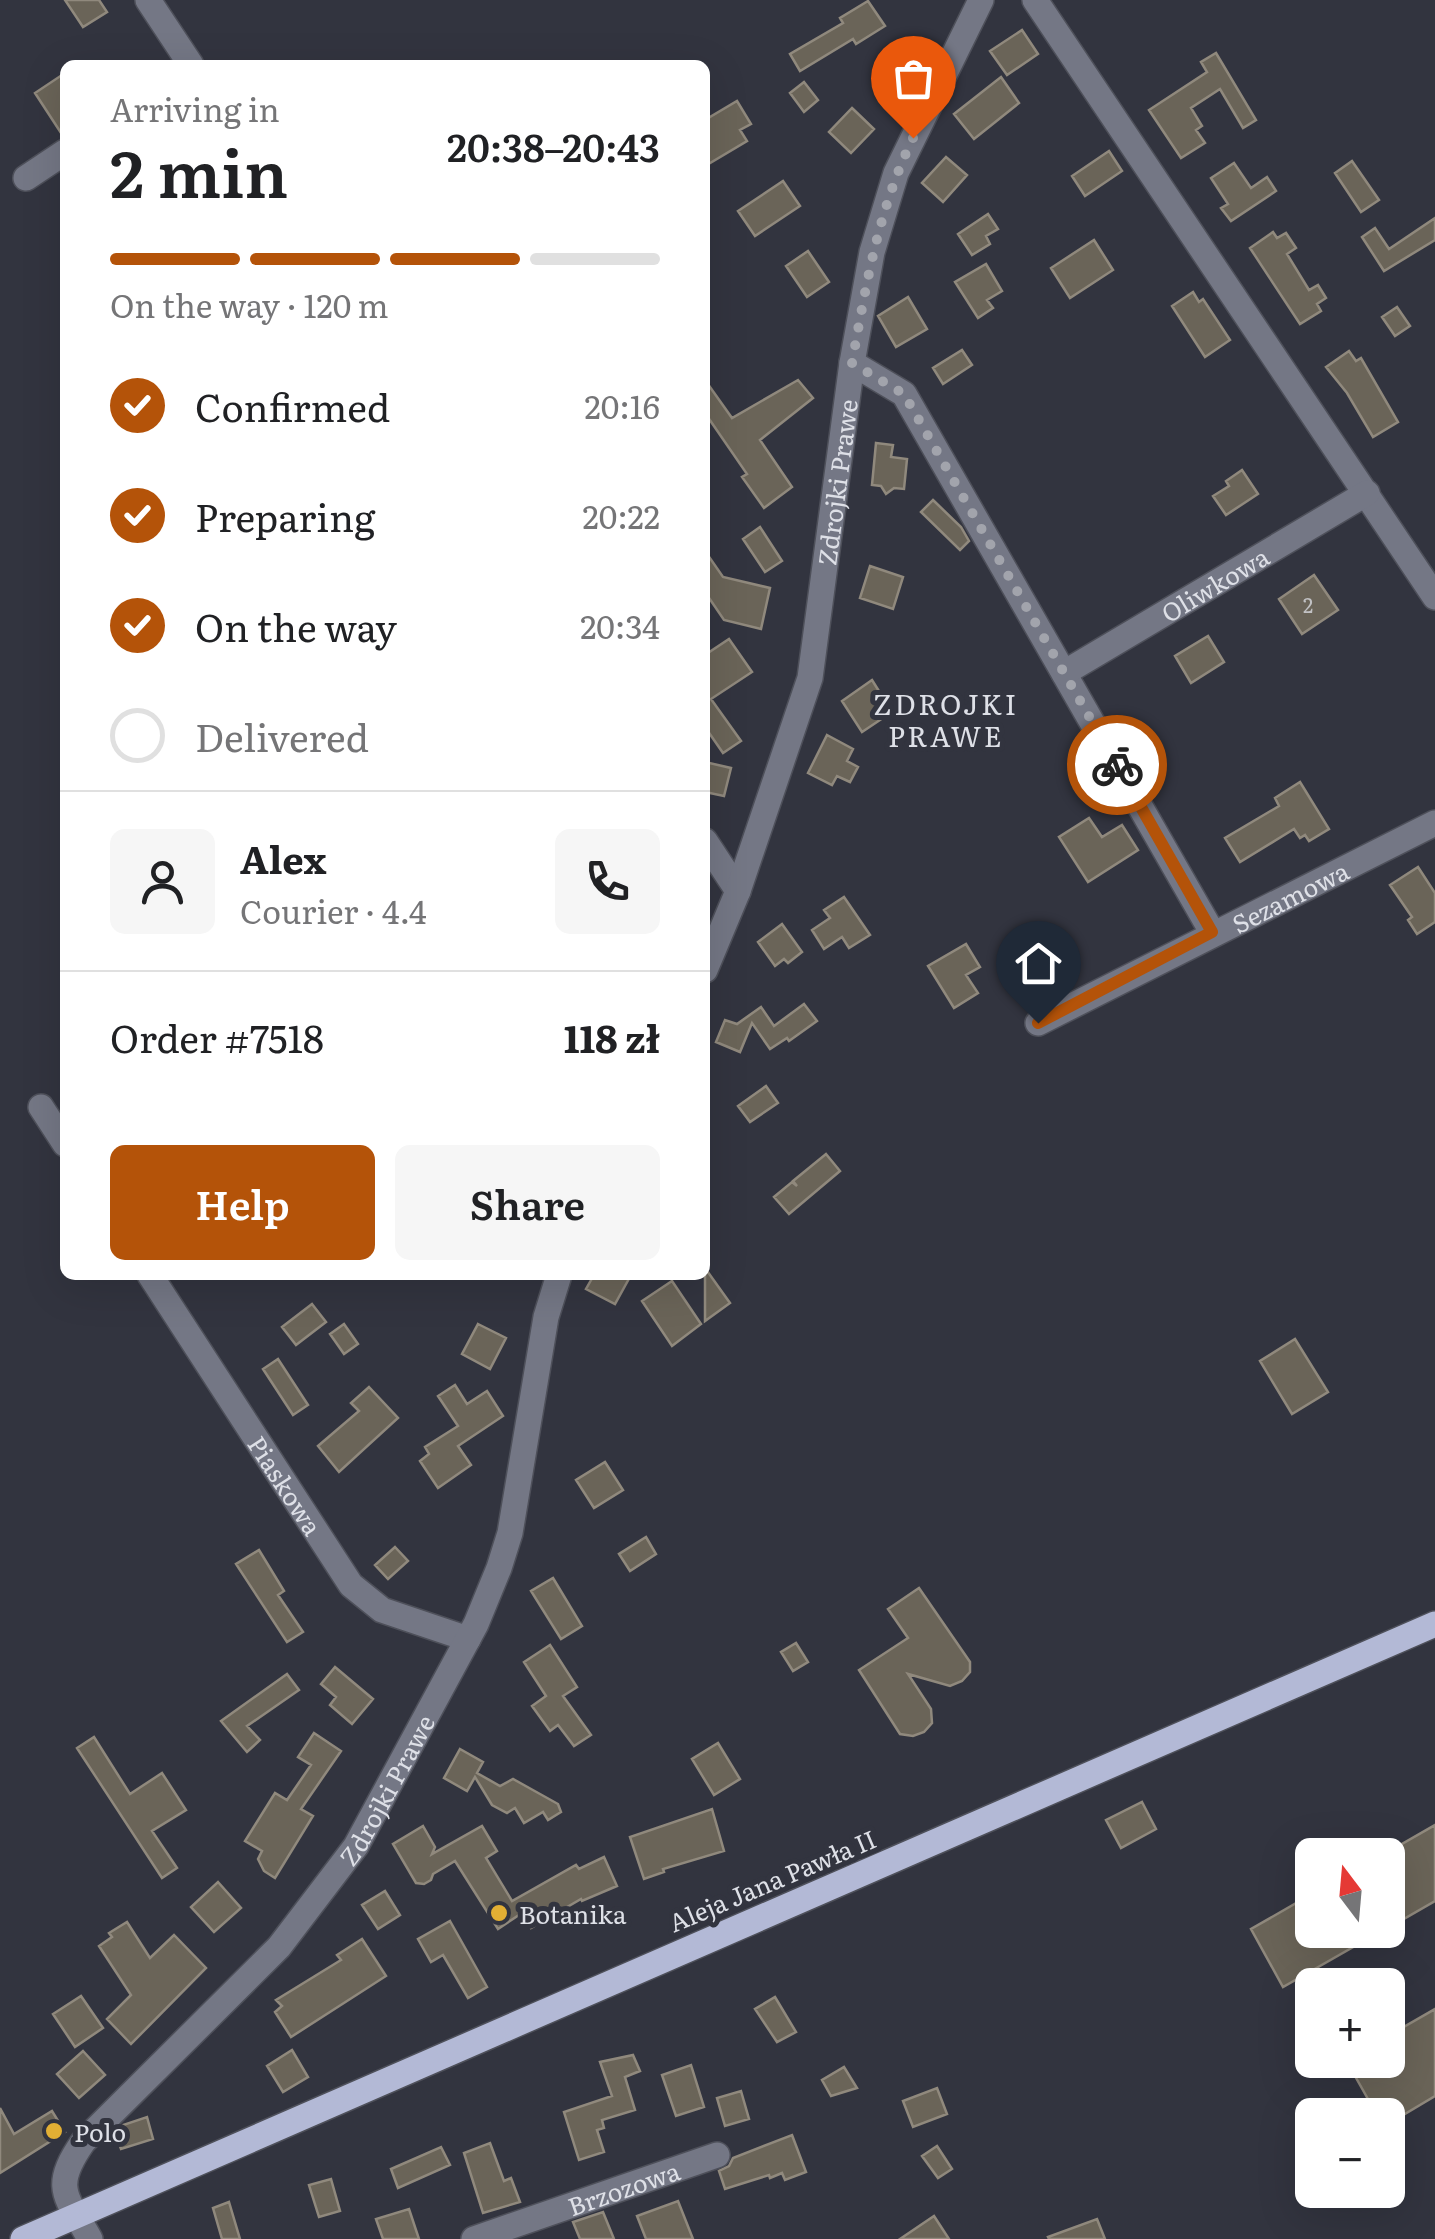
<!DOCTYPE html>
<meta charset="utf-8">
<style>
body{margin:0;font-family:Literata,serif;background:#f6f6f6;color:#202124;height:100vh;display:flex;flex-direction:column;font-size:38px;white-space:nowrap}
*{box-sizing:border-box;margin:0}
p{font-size:32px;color:#757577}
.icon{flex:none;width:55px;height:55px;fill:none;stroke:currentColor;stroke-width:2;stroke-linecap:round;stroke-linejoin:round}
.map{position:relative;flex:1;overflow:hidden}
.drawer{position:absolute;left:60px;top:60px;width:650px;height:1220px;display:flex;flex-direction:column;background:#fff;border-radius:15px;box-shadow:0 10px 40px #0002}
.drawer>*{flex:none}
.needle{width:65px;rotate:344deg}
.tools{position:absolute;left:1295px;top:1838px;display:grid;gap:20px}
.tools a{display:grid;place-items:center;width:110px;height:110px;border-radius:15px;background:#fff;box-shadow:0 10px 40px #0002;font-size:50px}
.pin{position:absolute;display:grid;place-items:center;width:85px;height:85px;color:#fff;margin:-102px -42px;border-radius:50% 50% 50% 0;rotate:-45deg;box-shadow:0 0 10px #0007}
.pin .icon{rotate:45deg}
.courier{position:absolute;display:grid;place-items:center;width:100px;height:100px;margin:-50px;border:8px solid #b45309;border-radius:50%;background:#fff;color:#222;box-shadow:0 2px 12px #0007}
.headline em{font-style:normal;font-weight:600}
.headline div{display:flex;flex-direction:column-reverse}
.headline{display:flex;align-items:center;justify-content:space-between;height:170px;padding:0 50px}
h1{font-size:65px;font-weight:600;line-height:75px}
.bar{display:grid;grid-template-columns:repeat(4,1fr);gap:15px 10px;align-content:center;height:120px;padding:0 50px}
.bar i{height:12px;border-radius:8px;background:#e0e0e0}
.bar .on{background:#b45309}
.bar p{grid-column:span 4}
.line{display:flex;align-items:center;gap:25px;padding:0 50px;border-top:2px solid #e0e0e0}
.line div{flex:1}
.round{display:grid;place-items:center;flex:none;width:105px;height:105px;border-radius:15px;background:#f6f6f6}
ol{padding:0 50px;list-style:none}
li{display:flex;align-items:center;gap:30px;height:110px}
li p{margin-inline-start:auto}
li .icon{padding:10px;border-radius:50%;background:#b45309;color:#fff;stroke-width:4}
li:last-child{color:#757577}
li i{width:55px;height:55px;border:5px solid #e0e0e0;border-radius:50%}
.button{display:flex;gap:20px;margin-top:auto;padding:20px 50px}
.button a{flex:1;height:115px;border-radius:15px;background:#b45309;color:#fff;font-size:40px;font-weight:600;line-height:115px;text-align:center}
.button a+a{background:#f6f6f6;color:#202124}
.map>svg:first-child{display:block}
</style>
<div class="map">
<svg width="1435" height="2239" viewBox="0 0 1435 2239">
<rect width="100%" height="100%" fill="#32343f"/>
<path fill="#6a6458" stroke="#90897d" stroke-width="2.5" d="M65,0H99L107,12L83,27Z
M868,1L885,26L856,44L853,39L800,71L790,54L843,23L840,18Z
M1022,30L1038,54L1007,75L990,51Z
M1216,53L1256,120L1243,128L1220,89L1191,108L1202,126L1196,130L1205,143L1181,158L1149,110L1207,72L1201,62Z
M65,73V136H63L35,93Z
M1001,77L1019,103L974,139L954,114Z
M804,82L818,100L804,112L790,93Z
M737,101L751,124L740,130L747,141L705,166V120Z
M852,108L874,129L851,153L829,132Z
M1109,151L1122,171L1085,196L1072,176Z
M946,157L967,175L943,202L922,183Z
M1352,161L1379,200L1361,212L1335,173Z
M1234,163L1251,188L1267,177L1276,191L1231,221L1221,208L1228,204L1211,178Z
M783,181L800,206L755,236L738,211Z
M988,214L998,229L986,236L990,244L972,255L958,234Z
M1435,218V240L1384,271L1362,237L1375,228L1389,249Z
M1273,232L1277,238L1286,233L1296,248L1287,254L1309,290L1318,285L1326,298L1317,304L1321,311L1300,324L1250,248Z
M1094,240L1113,270L1070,298L1051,268Z
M808,251L829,282L807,297L786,266Z
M986,264L1002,291L987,300L993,308L978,318L955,282Z
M1193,292L1199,302L1203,299L1230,340L1205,357L1172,306Z
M908,297L927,329L896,347L878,316Z
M1397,307L1410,326L1395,336L1382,317Z
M962,350L972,365L943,384L933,368Z
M1349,351L1356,361L1361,358L1398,422L1373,437L1347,393L1326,367Z
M705,380L732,418L798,380L813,398L760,440L792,487L764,508L742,477L747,474L705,413Z
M876,443L893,445L891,457L907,459L904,489L894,488L886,494L881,486L872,485Z
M1242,470L1258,494L1226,515L1213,496L1229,486L1226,481Z
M933,500L961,527L969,541L960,550L921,512Z
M760,527L782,561L765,572L743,539Z
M705,551L723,577L770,588L761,629L724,620L705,592Z
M870,566L903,577L893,609L860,598Z
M1314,575L1338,610L1302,634L1279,599Z
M1208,636L1224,662L1191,683L1175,656Z
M729,639L752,672L711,699L741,741L723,753L705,727V655Z
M872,680L892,712L862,732L842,701Z
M827,735L853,749L847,761L858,767L850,782L837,776L832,785L808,773Z
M705,762L731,768L724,796L705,792Z
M1300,782L1329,829L1309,841L1305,835L1300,838L1294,829L1240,862L1225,838L1279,806L1275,798Z
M1089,818L1102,837L1122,825L1138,850L1088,882L1059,837Z
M1418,867L1435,893V922L1417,934L1408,920L1412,917L1390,885Z
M844,897L870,935L849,948L842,937L824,949L812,930L830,918L824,910Z
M782,924L802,952L788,963L784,959L775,966L758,942Z
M966,944L980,967L966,975L978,993L954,1008L928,966Z
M804,1004L817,1021L789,1041L787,1038L770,1049L752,1023L740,1052L716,1042L725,1020L737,1024L761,1007L774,1026Z
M766,1086L778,1103L750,1122L738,1106Z
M826,1154L840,1171L789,1214L774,1197L792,1182L797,1186L793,1181Z
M705,1268L730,1303L705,1321Z
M594,1275H631L615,1304L586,1289Z
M672,1281L701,1324L672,1346L642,1301Z
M312,1304L326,1322L296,1345L282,1327Z
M344,1324L358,1344L344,1354L330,1334Z
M478,1324L506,1338L490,1369L462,1354Z
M1295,1339L1328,1392L1292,1414L1260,1361Z
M278,1359L308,1405L293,1415L263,1369Z
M455,1385L467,1404L487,1391L503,1416L458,1446L471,1465L438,1488L420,1461L429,1454L425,1447L458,1426L438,1396Z
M369,1387L398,1418L339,1472L318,1446L359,1411L351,1403Z
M605,1462L623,1490L594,1508L576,1480Z
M646,1537L656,1554L630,1571L619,1554Z
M395,1547L408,1561L388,1579L375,1565Z
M259,1550L284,1591L278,1595L303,1632L287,1642L236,1564Z
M553,1578L582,1626L561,1639L531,1591Z
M919,1588L970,1662V1672L962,1681L950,1686L908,1674L931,1709L932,1723L924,1732L913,1736L900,1734L859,1670L908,1638L888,1609Z
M796,1643L808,1662L793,1671L781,1652Z
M550,1645L577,1687L563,1696L591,1735L574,1746L558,1725L550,1731L532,1706L546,1696L524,1662Z
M335,1667L373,1699L352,1724L330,1705L336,1697L321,1684Z
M287,1674L299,1690L247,1726L260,1740L247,1752L221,1721Z
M314,1733L341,1751L301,1809L313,1816L275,1878L264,1871L258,1859L262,1851L245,1841L275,1793L287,1800L311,1765L298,1757Z
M94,1737L130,1794L162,1773L186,1810L152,1831L177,1868L162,1878L77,1748Z
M718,1743L740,1779L714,1795L692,1759Z
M460,1749L483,1762L477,1773L500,1786L513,1779L558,1804L561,1812L548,1820L543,1812L524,1823L515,1808L507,1813L492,1805L475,1777L467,1791L444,1778Z
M1142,1802L1156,1829L1121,1848L1106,1820Z
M712,1809L724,1851L663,1869L664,1872L644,1879L630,1837Z
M1435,1825V1901L1388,1928V1852Z
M423,1826L435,1847L432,1854L482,1826L497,1851L486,1858L512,1901L576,1865L579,1869L604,1857L617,1886L582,1901L581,1899L531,1928L522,1913L498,1929L455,1861L433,1874L431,1880L424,1884L416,1883L393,1844Z
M218,1882L241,1908L214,1932L191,1907Z
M385,1891L400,1915L378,1929L362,1905Z
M1312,1894V1930H1383L1283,1987L1251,1929Z
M450,1921L487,1987L468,1998L443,1955L431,1962L418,1939Z
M127,1922L150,1958L174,1935L206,1968L131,2044L107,2019L131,1995L99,1946L112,1937L109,1933Z
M362,1939L386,1976L291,2037L275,2012L282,2006L276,2000L341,1960L337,1955Z
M81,1996L103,2028L75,2047L53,2014Z
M775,1997L796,2032L777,2042L755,2009Z
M1435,2009V2096L1388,2124V2115H1377L1346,2060H1388V2036Z
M292,2050L308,2077L283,2092L267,2066Z
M83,2051L105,2075L79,2098L57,2074Z
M633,2055L640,2071L625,2077L635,2110L602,2120L604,2128L597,2130L604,2152L579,2160L564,2112L612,2096L600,2062Z
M691,2065L704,2107L676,2116L662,2075Z
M844,2067L857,2088L831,2096L822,2080Z
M937,2088L947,2114L913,2127L903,2101Z
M741,2091L749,2119L725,2126L717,2098Z
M0,2108L14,2134L52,2111L65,2132L0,2173Z
M147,2117L153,2139L121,2149L115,2133L123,2125Z
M792,2135L806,2172L785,2180L782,2173L770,2178L769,2175L725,2189L719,2171L729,2166L733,2158Z
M490,2143L504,2181L511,2178L520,2202L483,2213L464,2153Z
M937,2146L952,2169L938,2178L922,2156Z
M441,2147L450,2165L398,2188L391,2169Z
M331,2179L340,2211L319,2217L309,2185Z
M678,2201L693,2239H646L637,2216Z
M229,2202L240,2239H222L213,2208Z
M409,2209L419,2239H383L376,2219Z
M603,2212L614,2239H580L573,2222Z
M934,2216L949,2239H900Z
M1097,2219L1105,2239H1049L1048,2237Z"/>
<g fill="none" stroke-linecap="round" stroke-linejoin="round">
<g stroke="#4e505a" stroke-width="28">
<g id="minor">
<path d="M148,0L191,65"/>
<path d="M1035,0L1435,597"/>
<path d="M26,178L65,152"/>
<path d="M852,363L904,394L1212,932"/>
<path id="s1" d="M1064,673L1367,493"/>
<path d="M705,841L738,891"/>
<path id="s2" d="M705,970L738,891L810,678L852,363L872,252L896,173L981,0"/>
<path id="s3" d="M1038,1023L1435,823"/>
<path d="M41,1107L65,1144"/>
<path id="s4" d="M150,1275L351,1585L382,1610L468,1639"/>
<path id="s5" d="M90,2239C66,2196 51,2188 83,2142L279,1947L356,1846L476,1624L499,1568L510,1533L546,1317L559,1275"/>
<path id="s6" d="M474,2239L717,2155"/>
</g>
</g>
<g stroke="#4e505a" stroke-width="28">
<path id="major" d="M23,2239L1435,1624"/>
</g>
<use href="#minor" stroke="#747785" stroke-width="25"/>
<use href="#major" stroke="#b3b9d6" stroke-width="25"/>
</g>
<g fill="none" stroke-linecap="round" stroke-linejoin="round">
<path stroke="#a2a4ac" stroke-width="10" stroke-dasharray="0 18" d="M913,138C878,210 866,286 852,363L904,394L1117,765"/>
<path stroke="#b45309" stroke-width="12" d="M1038,1023L1212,932L1117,765"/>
</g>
<g fill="#e2af34" stroke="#32343f" stroke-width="4">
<circle cx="499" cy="1913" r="10"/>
<circle cx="54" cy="2131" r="10"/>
</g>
<g text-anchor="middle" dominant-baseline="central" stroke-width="10" stroke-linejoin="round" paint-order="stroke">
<g font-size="20" fill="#c1c1c3">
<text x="1308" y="604">2</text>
</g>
<g font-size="25" fill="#dee0e7" stroke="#32343f">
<text stroke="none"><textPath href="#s2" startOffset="508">Zdrojki Prawe</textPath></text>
<text stroke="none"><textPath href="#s1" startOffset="175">Oliwkowa</textPath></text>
<text stroke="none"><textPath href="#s3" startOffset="282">Sezamowa</textPath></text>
<text stroke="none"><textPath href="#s4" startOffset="250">Piaskowa</textPath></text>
<text stroke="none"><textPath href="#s5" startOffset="575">Zdrojki Prawe</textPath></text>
<text transform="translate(772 1880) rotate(-23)">Aleja Jana Pawła II</text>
<text stroke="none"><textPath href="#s6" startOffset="158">Brzozowa</textPath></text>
</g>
<g font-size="25" fill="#dee0e7" stroke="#32343f" text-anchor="start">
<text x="519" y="1913">Botanika</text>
<text x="74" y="2131">Polo</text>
</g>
<g font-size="28" letter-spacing="2.5" fill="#dee0e7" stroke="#32343f">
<text x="946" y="703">ZDROJKI<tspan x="946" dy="32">PRAWE</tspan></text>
</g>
</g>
</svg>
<div class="tools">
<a><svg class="needle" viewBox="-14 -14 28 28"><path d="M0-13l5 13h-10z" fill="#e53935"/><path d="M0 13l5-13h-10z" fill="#757577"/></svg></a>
<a>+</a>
<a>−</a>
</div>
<div class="pin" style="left:913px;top:138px;background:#ea580c"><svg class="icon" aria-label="bag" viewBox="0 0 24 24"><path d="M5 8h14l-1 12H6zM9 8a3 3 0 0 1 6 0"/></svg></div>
<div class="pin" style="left:1038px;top:1023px;background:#1f2937"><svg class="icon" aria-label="home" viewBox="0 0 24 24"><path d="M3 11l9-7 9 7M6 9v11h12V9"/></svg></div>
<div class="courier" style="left:1117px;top:765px"><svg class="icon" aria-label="bike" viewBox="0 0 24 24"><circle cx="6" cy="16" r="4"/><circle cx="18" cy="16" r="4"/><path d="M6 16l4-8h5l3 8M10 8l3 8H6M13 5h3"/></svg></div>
<section class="drawer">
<div class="headline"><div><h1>2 min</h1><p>Arriving in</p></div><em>20:38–20:43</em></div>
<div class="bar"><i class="on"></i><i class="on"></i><i class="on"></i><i></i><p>On the way · 120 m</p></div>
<ol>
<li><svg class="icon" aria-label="check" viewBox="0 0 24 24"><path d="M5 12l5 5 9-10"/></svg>Confirmed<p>20:16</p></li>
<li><svg class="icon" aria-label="check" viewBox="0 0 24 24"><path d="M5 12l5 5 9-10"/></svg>Preparing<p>20:22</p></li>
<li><svg class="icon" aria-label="check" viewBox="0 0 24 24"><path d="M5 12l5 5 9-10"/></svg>On the way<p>20:34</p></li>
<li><i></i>Delivered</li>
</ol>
<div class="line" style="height:180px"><a class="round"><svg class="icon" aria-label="person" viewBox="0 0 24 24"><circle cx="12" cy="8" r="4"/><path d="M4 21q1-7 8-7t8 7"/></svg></a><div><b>Alex</b><p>Courier · 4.4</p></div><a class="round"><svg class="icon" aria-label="phone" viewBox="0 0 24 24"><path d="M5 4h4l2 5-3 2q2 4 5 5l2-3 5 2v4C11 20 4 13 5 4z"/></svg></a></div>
<div class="line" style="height:130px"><div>Order #7518</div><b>118 zł</b></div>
<div class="button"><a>Help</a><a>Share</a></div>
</section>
</div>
